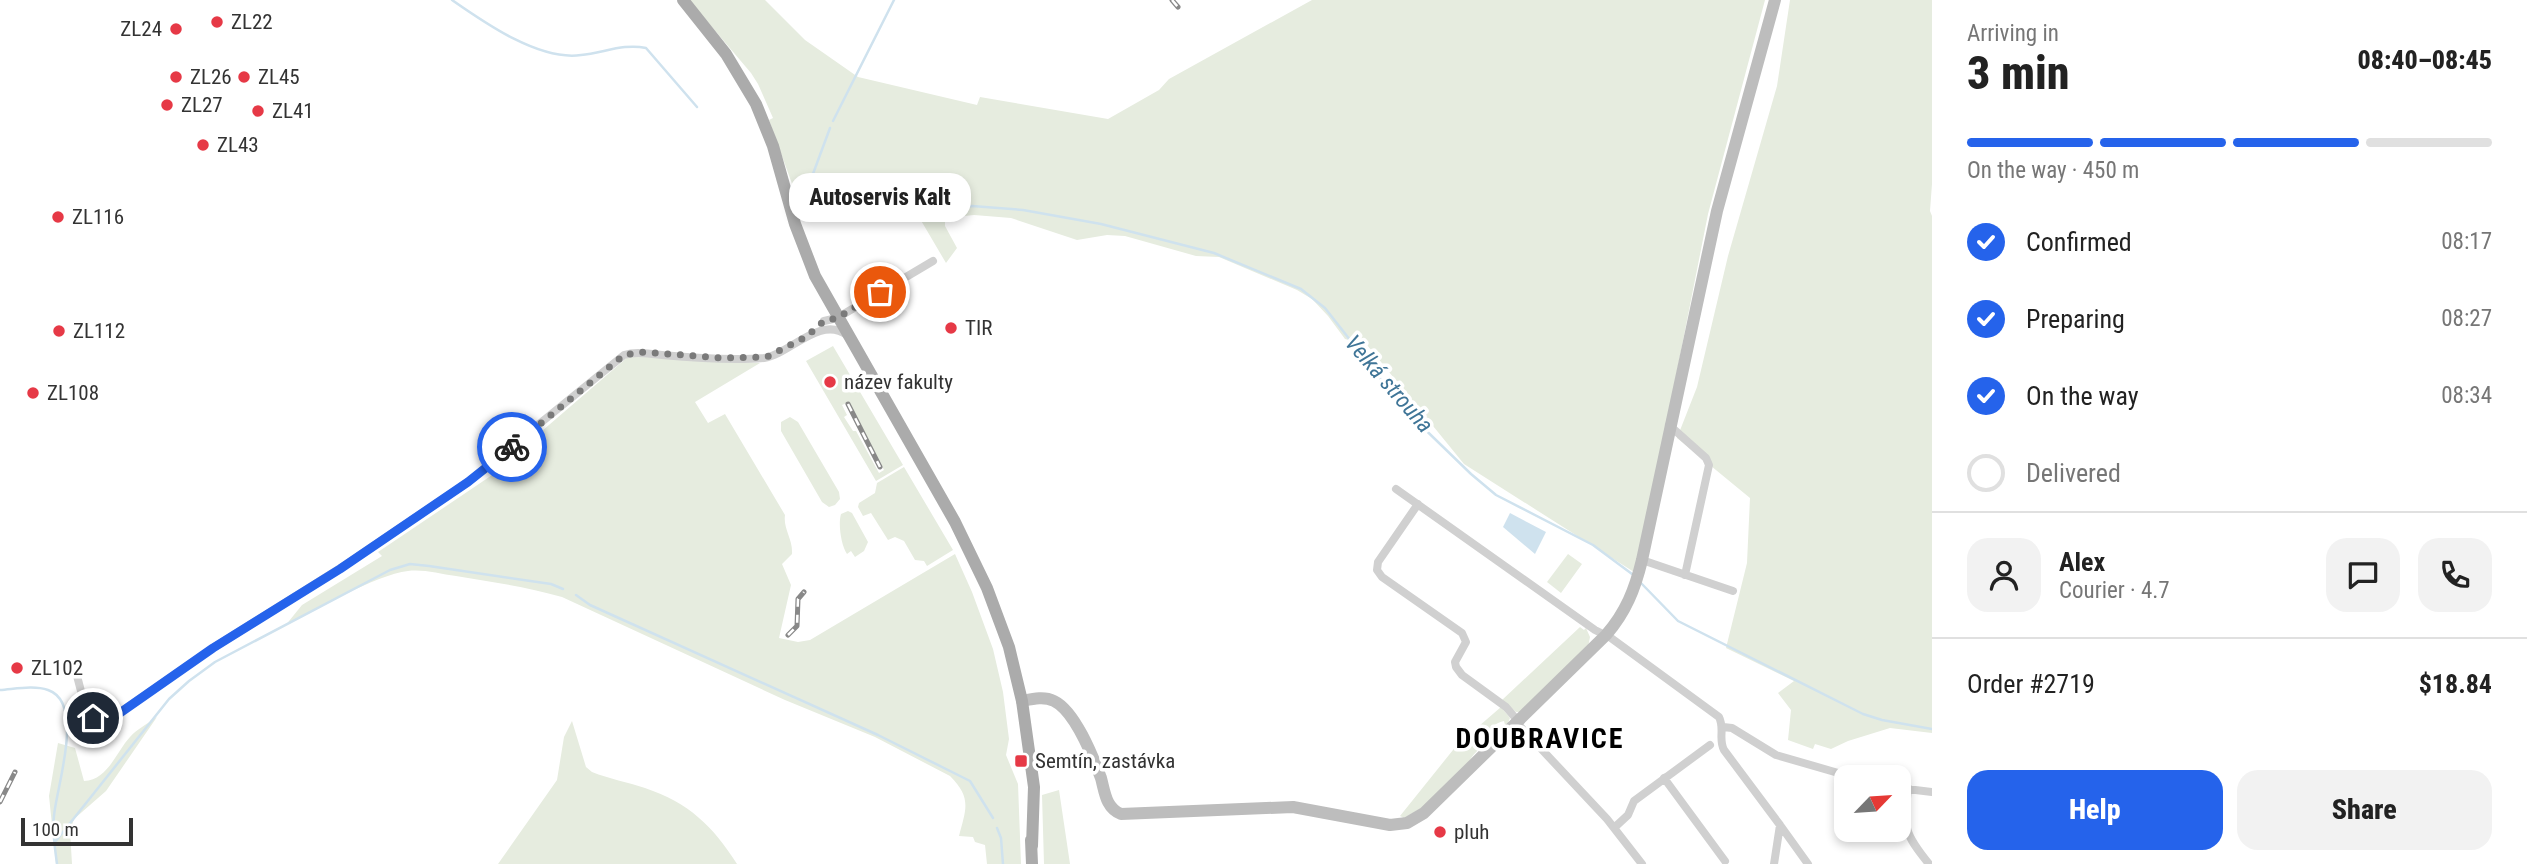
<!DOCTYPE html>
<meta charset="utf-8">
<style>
body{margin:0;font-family:"Roboto Condensed",sans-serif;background:#f2f2f2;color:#222;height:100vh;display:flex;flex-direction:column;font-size:26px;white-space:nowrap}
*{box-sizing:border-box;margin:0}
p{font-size:23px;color:#767676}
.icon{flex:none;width:38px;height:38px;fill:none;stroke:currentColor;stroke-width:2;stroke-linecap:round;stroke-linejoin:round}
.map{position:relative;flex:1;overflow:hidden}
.drawer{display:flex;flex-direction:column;background:#fff;width:595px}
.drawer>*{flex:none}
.needle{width:46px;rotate:65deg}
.buttons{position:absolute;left:1834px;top:765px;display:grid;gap:14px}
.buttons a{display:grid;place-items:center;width:77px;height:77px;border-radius:14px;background:#fff;box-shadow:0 4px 10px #0003;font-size:35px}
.scale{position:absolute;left:21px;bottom:18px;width:112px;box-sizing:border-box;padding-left:7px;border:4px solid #333;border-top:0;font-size:19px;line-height:24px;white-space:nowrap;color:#333;-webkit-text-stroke:5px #fff;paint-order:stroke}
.pin{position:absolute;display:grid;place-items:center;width:60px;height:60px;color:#fff;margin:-30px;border:4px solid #fff;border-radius:50%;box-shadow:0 2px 7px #0007}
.courier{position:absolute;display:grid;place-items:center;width:70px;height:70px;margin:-35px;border:5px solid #2563eb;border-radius:50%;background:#fff;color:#222;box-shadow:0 2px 9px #0007}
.bubble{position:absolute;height:49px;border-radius:21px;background:#fff;box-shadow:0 4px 10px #0003;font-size:23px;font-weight:800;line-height:49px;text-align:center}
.headline em{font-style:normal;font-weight:800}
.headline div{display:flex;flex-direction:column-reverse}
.headline{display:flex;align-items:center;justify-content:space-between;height:119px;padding:0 35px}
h1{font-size:46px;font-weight:800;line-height:52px}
.bar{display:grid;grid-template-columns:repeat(4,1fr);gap:10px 7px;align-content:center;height:84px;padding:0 35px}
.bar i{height:9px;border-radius:5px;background:#e0e0e0}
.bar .current{background:#2563eb}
.bar p{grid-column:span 4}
.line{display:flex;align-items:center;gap:18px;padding:0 35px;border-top:2px solid #e0e0e0}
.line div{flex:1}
.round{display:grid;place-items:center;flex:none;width:74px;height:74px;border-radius:21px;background:#f2f2f2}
ol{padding:0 35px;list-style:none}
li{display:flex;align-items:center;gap:21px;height:77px}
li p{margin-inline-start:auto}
li .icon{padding:7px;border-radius:50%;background:#2563eb;color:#fff;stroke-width:4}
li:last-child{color:#767676}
li i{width:38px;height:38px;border:4px solid #e0e0e0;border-radius:50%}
.action{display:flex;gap:14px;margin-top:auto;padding:14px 35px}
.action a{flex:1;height:80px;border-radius:21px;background:#2563eb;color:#fff;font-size:28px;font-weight:800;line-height:80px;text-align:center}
.action a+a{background:#f2f2f2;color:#222}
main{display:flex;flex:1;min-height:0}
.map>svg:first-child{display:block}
</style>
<main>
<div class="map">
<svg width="1932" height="864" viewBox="0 0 1932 864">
<rect width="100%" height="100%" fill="#fff"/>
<path fill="#e6ecdf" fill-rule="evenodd" d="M689,0H765L805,40L858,77L977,105L980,97L1108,119L1159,90L1169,79L1312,0H1765L1708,214L1658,467L1634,572L1464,464L1367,345L1345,339L1328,316L1312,299L1297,290L1219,257L1196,256L1125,236L1107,235L1077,240L1011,218L974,215L945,218V226L957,248L946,263L916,212L890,210L822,200L814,203L810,213L800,206L769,120L773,118L758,84L751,73Z
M1790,0H1932V184L1930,211L1932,216V733L1890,728L1848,741L1831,749L1815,744L1813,749L1788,740L1791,710L1778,693L1794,681L1726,648L1747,563L1750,498L1677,438L1697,387L1728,256L1777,86Z
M833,346L903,465L876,481L806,361ZM849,402L884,470L879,473L856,431H853L844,417L847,415L842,405Z
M629,356L760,363L695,402L708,423L725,414L785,515C783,529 793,539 792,554L782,564L791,585L779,638L798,642L810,640L955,554L972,592L993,649L1003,692L1009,739L1006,755L1018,784L1021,864H987L985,845L975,842L973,837L959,836C966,809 972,798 950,776L875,737L785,700L562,597C527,587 492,582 456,576C440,574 423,569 408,571C375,575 316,610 285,626L302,605L382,556L378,552L510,463L535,437Z
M790,417L798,422L839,492L840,499L835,505L829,507L822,502L781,431V422Z
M904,467L953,550L927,566L924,561L915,560L904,541L895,537L888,540L871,513L863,516L858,507L859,503L875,493L877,483Z
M848,511L852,513L868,542L864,551L855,557L851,551L847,554C841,545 838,524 841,514Z
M1568,554L1582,564L1561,593L1547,582Z
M1580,627L1584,630L1586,628L1590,637L1588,647L1521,712H1516L1502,700Z
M1501,707L1510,718L1508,723L1505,725L1504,721C1488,725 1489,734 1483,744C1478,751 1472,755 1469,762L1423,807L1404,818L1400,816L1457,745Z
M157,717L106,791L74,819L70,831L72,864H56L49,796L58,743L75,748L84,781C108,780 116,752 130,737C137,729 149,723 157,717Z
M572,721L586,767L592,772C609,779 628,782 645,788C689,803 713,826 737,864H498L557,780L564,737Z
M1059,790L1070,864H1044L1042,795Z"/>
<path fill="#cfe2ee" d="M1510,513L1546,532L1535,554L1503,527Z"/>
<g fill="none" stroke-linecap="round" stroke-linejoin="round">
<path stroke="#cfe2ee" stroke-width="2.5" d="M452,0C485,23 539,61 581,55C603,53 624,43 646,48L697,107
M833,121L894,0
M790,187L893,207L917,208L972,206L1023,210L1101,224L1214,253L1301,289L1325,308L1405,410L1471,474L1496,495L1593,545L1632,574
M807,190L830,128
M1640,582L1678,621L1863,714L1882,720L1932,729
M576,595L590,605L878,735L970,781L993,818
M0,690C15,689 34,685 48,690C86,703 56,788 54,816C52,831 55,848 57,864
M997,828L1001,838L1003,864
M55,842L169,699L189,681L215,662L390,570L410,564L429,566L551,584L563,589"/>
<path stroke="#d0d0d0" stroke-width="8" d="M824,321L837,318L933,261
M1669,425L1706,458L1709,465L1685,575
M1396,489L1595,630L1611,638L1719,717C1725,729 1718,739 1724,750L1780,825L1774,864
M1418,504L1378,562L1377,570L1382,577L1462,633L1466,642L1455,662L1456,667L1462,675L1506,707L1518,721
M1642,560L1733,591
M76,672L82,695L95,721L103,722L116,715L213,648L339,569L468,482L624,355C637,351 648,354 662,355C694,358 731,361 764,358C790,354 820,315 847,335
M1516,722L1607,819L1642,864
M1723,727L1732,728L1776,755L1852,777
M1664,778L1725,861
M1899,788L1932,792
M1908,788C1904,828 1903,832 1929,864
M1780,825L1808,864
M1615,827L1628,815L1634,801L1710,745"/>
<path stroke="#bdbdbd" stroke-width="12" d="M1022,701C1032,699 1044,696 1054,701C1075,711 1093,757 1101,778C1105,793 1106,808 1121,814L1293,807L1390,825L1407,823L1424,813L1606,635C1626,612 1635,589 1642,560L1717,211L1775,0"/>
<path stroke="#ababab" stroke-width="12" d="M683,0L726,54L756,104L773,146L795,224L815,276L955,522L987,588L1009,647L1022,701L1034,787L1032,846
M1031,840L1032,864"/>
<g stroke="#888" stroke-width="5">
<path id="rail" d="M1172,0L1178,7
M848,404L880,467
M788,635L797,626L798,599L804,592
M0,802L15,772"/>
</g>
<use href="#rail" stroke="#fff" stroke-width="2.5" stroke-dasharray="8" stroke-linecap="butt"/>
</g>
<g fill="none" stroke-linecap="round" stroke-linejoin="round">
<path stroke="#7a7a7a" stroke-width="7" stroke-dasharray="0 12.6" d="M512,447L624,355L644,352L720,358L767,357L806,337L824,321L837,318L880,292"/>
<path stroke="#2563eb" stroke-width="9" d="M93,718L100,723L117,715L213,648L340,569L468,482L512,447"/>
</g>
<g fill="#e63946" stroke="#fff" stroke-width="2.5">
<circle cx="217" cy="22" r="7"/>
<circle cx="176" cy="29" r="7"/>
<circle cx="176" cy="77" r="7"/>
<circle cx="244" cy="77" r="7"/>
<circle cx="167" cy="105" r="7"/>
<circle cx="258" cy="111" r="7"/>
<circle cx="203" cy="145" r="7"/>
<circle cx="58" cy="217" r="7"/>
<circle cx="951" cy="328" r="7"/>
<circle cx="59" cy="331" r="7"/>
<circle cx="830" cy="382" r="7"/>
<circle cx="33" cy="393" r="7"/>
<circle cx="17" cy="668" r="7"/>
<rect x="1014" y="754" width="14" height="14" rx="3.5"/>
<circle cx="1440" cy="832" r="7"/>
</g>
<g text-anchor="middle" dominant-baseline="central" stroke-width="7" stroke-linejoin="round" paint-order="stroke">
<g font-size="21" fill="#333" stroke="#fff" text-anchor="start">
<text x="231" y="22">ZL22</text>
<text x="162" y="29" text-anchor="end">ZL24</text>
<text x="190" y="77">ZL26</text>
<text x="258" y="77">ZL45</text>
<text x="181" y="105">ZL27</text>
<text x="272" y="111">ZL41</text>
<text x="217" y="145">ZL43</text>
<text x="72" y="217">ZL116</text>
<text x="965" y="328">TIR</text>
<text x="73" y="331">ZL112</text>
<text x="844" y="382">název fakulty</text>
<text x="47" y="393">ZL108</text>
<text x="31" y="668">ZL102</text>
<text x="1035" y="761">Semtín, zastávka</text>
<text x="1454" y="832">pluh</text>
</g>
<g font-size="23" font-style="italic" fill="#3f7597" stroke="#fff">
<text transform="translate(1389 384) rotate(49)">Velká strouha</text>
</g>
<g font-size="28" font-weight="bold" letter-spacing="2" fill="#000" stroke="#fff">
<text x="1540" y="738">DOUBRAVICE</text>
</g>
</g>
</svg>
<div class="buttons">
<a><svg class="needle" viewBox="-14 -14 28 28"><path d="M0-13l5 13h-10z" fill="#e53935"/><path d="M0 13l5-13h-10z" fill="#767676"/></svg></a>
</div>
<div class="scale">100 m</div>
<div class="pin" style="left:880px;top:292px;background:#ea580c"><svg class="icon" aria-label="bag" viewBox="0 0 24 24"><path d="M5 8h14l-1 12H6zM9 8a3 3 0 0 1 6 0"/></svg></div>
<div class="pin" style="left:93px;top:718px;background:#1f2937"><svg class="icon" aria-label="home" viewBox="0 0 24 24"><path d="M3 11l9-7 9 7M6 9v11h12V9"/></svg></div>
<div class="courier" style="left:512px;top:447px"><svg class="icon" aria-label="bike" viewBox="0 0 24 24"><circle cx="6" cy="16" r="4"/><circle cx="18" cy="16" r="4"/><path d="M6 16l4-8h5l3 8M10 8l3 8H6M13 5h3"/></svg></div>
<div class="bubble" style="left:789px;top:173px;width:182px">Autoservis Kalt</div>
</div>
<section class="drawer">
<div class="headline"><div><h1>3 min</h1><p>Arriving in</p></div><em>08:40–08:45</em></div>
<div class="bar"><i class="current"></i><i class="current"></i><i class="current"></i><i></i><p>On the way · 450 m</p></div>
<ol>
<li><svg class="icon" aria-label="check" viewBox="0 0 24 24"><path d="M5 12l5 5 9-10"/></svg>Confirmed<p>08:17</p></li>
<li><svg class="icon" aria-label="check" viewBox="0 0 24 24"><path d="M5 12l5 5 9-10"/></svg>Preparing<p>08:27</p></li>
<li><svg class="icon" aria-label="check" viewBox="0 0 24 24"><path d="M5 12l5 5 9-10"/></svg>On the way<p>08:34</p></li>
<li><i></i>Delivered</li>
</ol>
<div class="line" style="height:126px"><a class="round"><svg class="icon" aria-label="person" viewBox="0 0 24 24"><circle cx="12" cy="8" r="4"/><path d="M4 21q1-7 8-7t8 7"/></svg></a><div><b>Alex</b><p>Courier · 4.7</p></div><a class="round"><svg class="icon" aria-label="chat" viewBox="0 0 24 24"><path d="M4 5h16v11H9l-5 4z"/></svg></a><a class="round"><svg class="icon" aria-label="phone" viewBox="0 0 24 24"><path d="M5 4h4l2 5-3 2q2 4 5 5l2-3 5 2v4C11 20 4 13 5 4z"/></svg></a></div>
<div class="line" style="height:91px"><div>Order #2719</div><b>$18.84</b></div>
<div class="action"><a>Help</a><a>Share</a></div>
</section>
</main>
